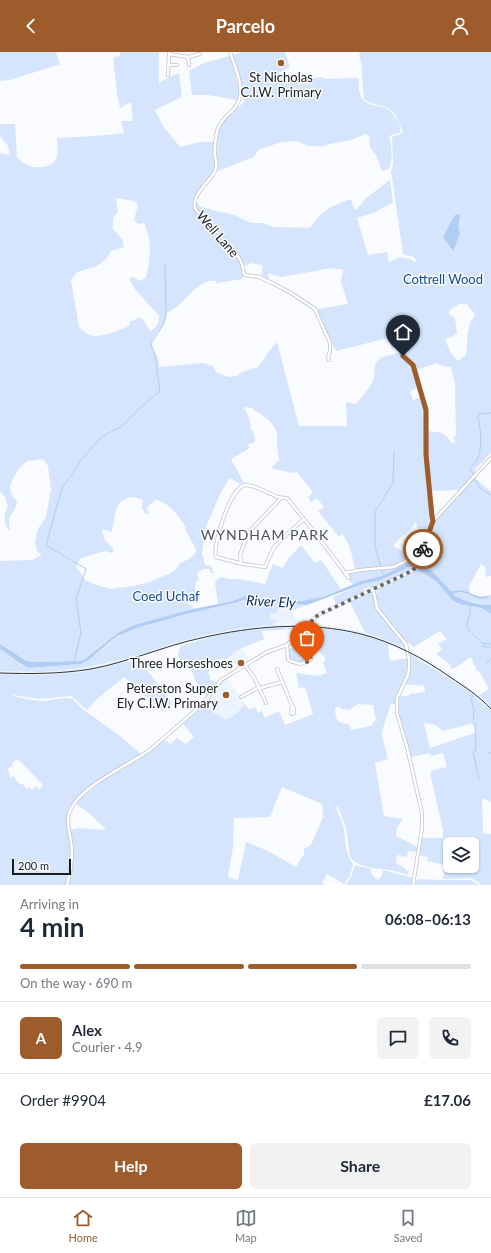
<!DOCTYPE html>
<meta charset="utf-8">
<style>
body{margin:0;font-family:Lato,sans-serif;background:#f2f2f3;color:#1f2937;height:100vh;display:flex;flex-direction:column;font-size:15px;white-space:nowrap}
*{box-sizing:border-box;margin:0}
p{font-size:13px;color:#747a83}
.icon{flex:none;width:22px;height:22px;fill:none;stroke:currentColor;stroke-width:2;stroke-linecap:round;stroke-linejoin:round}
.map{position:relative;height:833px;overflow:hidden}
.details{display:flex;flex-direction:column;background:#fff;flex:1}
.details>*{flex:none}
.fabs{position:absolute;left:443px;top:785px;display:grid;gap:8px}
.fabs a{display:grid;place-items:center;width:36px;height:36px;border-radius:6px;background:#fff;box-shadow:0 1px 3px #0004;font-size:20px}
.scale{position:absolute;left:12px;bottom:10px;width:59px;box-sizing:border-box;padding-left:4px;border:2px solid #1b1c1e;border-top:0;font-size:11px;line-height:14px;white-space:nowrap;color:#1b1c1e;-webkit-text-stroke:3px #f9fbfe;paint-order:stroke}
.pin{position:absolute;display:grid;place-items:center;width:34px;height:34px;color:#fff;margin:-41px -17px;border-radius:50% 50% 50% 0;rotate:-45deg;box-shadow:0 0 4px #0007}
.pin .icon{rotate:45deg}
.courier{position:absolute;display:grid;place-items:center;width:40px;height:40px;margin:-20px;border:3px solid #9e5b2b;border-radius:50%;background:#fff;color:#222;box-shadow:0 1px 5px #0007}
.summary em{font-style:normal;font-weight:700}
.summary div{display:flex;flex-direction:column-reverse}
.summary{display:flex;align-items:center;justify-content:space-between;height:68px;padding:0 20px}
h1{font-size:26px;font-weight:700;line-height:30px}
.bar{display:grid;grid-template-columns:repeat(4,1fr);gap:6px 4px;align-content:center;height:48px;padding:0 20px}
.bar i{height:5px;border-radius:3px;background:#e0e1e3}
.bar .on{background:#9e5b2b}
.bar p{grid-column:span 4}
.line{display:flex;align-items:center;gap:10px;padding:0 20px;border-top:1px solid #e0e1e3}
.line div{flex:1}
.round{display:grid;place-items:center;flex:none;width:42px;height:42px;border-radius:6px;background:#f2f2f3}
.cta{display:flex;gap:8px;margin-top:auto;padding:8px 20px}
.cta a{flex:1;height:46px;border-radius:6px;background:#9e5b2b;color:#fff;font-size:16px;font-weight:700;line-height:46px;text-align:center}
.cta a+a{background:#f2f2f3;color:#1f2937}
header{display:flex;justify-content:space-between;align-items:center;height:52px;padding:0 20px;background:#9e5b2b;color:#fff;font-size:18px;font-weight:700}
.menu{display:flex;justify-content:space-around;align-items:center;height:56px;border-top:1px solid #e0e1e3;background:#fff;font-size:11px;color:#747a83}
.menu a{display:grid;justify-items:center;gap:2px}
.menu .on{color:#9e5b2b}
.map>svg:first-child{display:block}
</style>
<header><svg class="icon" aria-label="back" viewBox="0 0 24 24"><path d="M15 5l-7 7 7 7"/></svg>Parcelo<svg class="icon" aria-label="person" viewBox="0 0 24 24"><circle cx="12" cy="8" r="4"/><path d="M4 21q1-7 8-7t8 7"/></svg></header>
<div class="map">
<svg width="491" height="833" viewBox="0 0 491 833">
<rect width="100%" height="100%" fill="#f9fbfe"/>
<path fill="#ebf3fe" d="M287,553L295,566L296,571H286L285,573H306L303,576H270L233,580L214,584L174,594L118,612L83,620L43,623L0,622V619L42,620L83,616L128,606L182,589L205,583L242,576L273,573L269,567L270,561Z
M309,573L336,575L365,580L401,594L427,608L460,629L491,654V659L468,638L425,610L396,595L369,585L344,579L306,576Z
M242,596L250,609L238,616L230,605L233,600Z
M227,626L245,652L235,664L226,668L220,665L203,655Z"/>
<path fill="#d4e5fd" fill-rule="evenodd" d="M0,0H56L60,12L10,28L0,29Z
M120,0H159V31L169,25L179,21L182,45L155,58L163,74L180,95L200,90H214V105L217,103L218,81L221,72L244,50L240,34L241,32L232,3L243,0H285L290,15L278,21L279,23L292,22L298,32L310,27L323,25L324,27L359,26V39L362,47L368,52L386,56L390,59L398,69L401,80L389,84C392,93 393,109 389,117L382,119L376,103L370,95L369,83L365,82L351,88L329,92L325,94H308L297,89L281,90L258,98L254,105L213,121L203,131L193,151L195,158L203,168L239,207L244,224L242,227L216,231V229C203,227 191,241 183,249C179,254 173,257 167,261C167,275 153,282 152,291C152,297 156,301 158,306C159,309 159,313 159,315L203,311L213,314L216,320L228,325L237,324L242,320L258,315L270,298L277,290L299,374H347L346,350L356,352C362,344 369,337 373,329C376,322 373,313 378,308C384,303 392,304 399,300V298L396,296H392L388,286L336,299L325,279L317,257L348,252L341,230L343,218L332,216L281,225L268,221L269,229L263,226V223H261L263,216L261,213L250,211L247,214L242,211L239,203L231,197L197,158L195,155L196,149L199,154L212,158L234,163L251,171H262L273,175L310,176C323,157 329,155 351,147L354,157H357L366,146L390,128L393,151L382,156L376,160L357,166L368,203L387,200L389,210L400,205L411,207L415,211L416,208L413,205L405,203L403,201L391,119L393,112L392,85L403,81C399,69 395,57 382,54C376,53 369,51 364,47L361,10L359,0H491V400L484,409L475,417V422L461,438L431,439L427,402L428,382L430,379C439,380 447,381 451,391L455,392L454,385L456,384L455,332L451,315L443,314L437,311L420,317L419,316L415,323L418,335L410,340L413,348L421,345L425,359L427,417L425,418L427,419C429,436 434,461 429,477L417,476L416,469L412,476L397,489L393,494L411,504L394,514L355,517C352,505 351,492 342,482L339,485L318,459L324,455L317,446L311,450L308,445L313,440L297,420L292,421L271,416L279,408L277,394V380L270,369L252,356L244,355L249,366L251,378L253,379L255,388L253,391L247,392L250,396L231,407L244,431L240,432L230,426L221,440L206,475L202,501L205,513L211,514L214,521H211L209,517H204L198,520L197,523L199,528L196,529L195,536V541L188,551L189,553L192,554L194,557L134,573L106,590L82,609L32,610L25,608L0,592V509L32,508L42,503L38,500L35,492L36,485L38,477L46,465L51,437L48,414L43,407L27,409L18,417L10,433L11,442L17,450C15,463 6,461 10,477L8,478C4,469 3,464 8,454L5,445L0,439V101L10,103L8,94L0,84V72H15L17,105C27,115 33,117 47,114C50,113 52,112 55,109C59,102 57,93 57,86C79,85 102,84 124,81L121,69H133L131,50L120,56L117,43L113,5L120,4ZM116,146L134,149L138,153L134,168L138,172L144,171C153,191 150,205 146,226L139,229L133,225L129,226L135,237L159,264C159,271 156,277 150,279L142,266H138L129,270L130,272L127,275L109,282L97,284H93L86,281L79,275L71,228L76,221C93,214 101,217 111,199L124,195L122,187L113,177V166L118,160ZM459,252H467L475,263C464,278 469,288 466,303L458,309L451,301L445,288C449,285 453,285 457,281L455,266L450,263L449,258ZM134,445L143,448L142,456L145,462H148L149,460L146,457L155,448C169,449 179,465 186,475L185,477L196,497L195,502L189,507L180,511L176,517L171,521L147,531L133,534L110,537L94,532L85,528L76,514L81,506L105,499L112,501L114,498L104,487L102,477L112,480C116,464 112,447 134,445Z
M230,4L239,36L240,41L237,48L208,43H192L189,19L204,11Z
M475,426L491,440V524L486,525L485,515L481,512L469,534L470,541L461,538L451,539C441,529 432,518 419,512L435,468Z
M301,493L315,511L321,508L341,537L323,545L305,549L245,544L233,549L218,552L215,531L218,526L222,525L229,527H238L265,532L273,512L283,516L288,507Z
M419,503L416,511H407L382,524L353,533L345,523L353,520L395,515Z
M408,515H414C406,524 375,534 364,537L363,541L336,553L333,545L363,532L395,522Z
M416,516L437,530L453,549L463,553L482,556L491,562V654L479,643L489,637L479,619H477L471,605L461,612L452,617L449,612L436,602L442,597L438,592L447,587L440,579L414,595C400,587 369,552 378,536L405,524Z
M371,539L373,541C377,562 390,575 404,591L405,596L365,580L349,549Z
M456,540C470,540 477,550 491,544V554L460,547L453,542Z
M244,548L307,553L291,559L287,553L278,557L277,561H270L269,567L277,568L273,573L242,576L205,583L182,589L128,606L83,616L42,620L0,619V597L8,601L21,613L33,616L81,612L90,607L109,592L117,584L140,575L186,562L234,551Z
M270,576H303L262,579L264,587L233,600V602L226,608L223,606L215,610L208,621L210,624L209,627L217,631L215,632L207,644L196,630L192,620L185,615L180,607L178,603L179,597L181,594L214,584L233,580Z
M306,576C334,577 362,581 388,591L390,609L408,606C409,624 398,635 396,652H391L383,676L382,684L388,707L375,711L384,764L403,767L397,776L396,784L418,795L417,800L408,799L407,805L397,803L396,811C401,814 407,816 409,823C404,822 399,820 394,819C381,816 358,817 350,805L346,775L338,755H336C338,762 341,767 343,773C346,786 344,801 353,812L350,824L344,832L327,822L322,831L325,833H69L72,816L70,778L81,776L100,778L106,777L90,762L75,751L101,730L145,703L163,687L170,692L177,686L186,692L194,685L182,670L195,660L222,628L227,626L203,654L224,667C233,667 239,659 245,652L249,658L255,655L258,661L262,659L265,666L279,659L285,673L313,662L305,635L299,636L296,621L318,624L327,621L323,610L326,608C322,601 318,597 309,596L306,588L302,582ZM358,652L373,653L376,667L371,674L351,678L350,673C338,670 336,671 335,657L338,654L342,657L349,658ZM282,735L322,752L323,759L322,762L324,763L311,793L304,797V802L296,815L266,798L246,790L238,828L228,825L233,795L234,766L270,765Z
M306,592L310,606C304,611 296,612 289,607V597Z
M408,601L468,638L491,659V750L482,746L483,781L491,782V833H482L471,826L443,827L445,813L427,809L428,805L419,803L422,786H443V778L430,721L433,718L447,715L443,701L431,704L430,701L411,705C407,690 394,657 400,644H409L410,642L425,640L424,634L405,632L408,624ZM424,671L435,673L443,679L474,671L476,681C460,685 446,691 430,696ZM450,792H472V814H450Z
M140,607L141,610L128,622L142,612L172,650L162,659L124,625L97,647L87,658C81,654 77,647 71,644L39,647L13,643V644C23,646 34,649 44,649C54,648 64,644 73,647L80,655L120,684L141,702L97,729L77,746L68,757L67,769L71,805L66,833H0V622L43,623L83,620ZM18,707L43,733L39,738L36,734L32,738L29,735L27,737L24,733L18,731L14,724L10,726L8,716L13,714L12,711Z
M355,813L371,817V821L377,828L382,824L383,818L413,826L412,833H346L351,825Z
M420,827L441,828H470L479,833H415L417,828Z"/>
<path fill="#b2cdf4" d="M460,162L458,175L460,182L453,199L443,185L455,163Z
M412,510L416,511L414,515H408L403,518L380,528L363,532L307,553L244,548L234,551L186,562L140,575L117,584L90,607L81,612L29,616C18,612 10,602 0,597V592L25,608L32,610L82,609L118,581L134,573L189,558L233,549L245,544L302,549L323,545L359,530L382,524L407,511Z
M419,512L432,519L451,539C454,539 457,538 460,538C474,540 476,548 491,543C480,555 466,534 453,542C457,548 485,554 491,553V562L482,556L463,553L453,549L437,530L416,516Z"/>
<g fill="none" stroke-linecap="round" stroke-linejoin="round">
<path stroke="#b2cdf4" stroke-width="1" d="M474,423L470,417C471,414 474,412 476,410C483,397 481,378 478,365L480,362L491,361
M474,427L481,437L491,443
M381,515L375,495V460L393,431L394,400
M381,517L384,525
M470,554V562L467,572V576L482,591L491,592
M484,592V595H491
M74,610L81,581L76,547L86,517L46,493L62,436L80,410L101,385L122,374L140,356L160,339L155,304L151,292L164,271L166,261L165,212
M487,611L491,606
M473,644L471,646L474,658L473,668
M473,672H475L476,698L473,700L479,727
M487,700L491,701"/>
<g stroke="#c1c4c9" stroke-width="4">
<path id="minor" d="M169,0V2L188,5L200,2
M230,0C234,13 243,31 240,45C237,59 225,62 219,74C216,80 214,97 215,104C216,110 218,112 215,119C210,130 189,144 196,158L221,184L227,193L237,202L242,212L244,222L246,223L259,225L272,231L291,241L315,257L330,291V299L328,305L329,308
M188,5L189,13
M169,13H177
M168,23L169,2
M399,295L403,304L413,313L426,359L427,403L431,464L433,469
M304,467L286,483L274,495L265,515L243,512L216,505C212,493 231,433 246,433C255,433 269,442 278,445C281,446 284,446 287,446C308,472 329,499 349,526
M241,511L240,503L248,481L281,446
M345,521L360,518L394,515L421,501
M373,536L377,556L391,574L406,592L409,608V617L408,623L397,646V661L407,695L422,761V776L413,833
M310,570L318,563L412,519L415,516L433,469L491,406
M287,593L288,607L290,609L301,612L310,608L311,607L305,588L300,581
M245,613L255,627L266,651
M277,617L294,658V661L292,662L291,661L292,653
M260,636L282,630
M241,645L259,635
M67,833C70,822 72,811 72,800C72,789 68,779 68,769C68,738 129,714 151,697L197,657L206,648L221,628L267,600L287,593L303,578"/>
</g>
<use href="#minor" stroke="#fff" stroke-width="2.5"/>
<path stroke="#333436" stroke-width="1" d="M0,621C30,622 61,622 91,617C129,610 164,594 201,586C253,574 309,569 361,582C393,590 423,606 450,625C465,635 479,644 491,657"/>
<g stroke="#c1c4c9" stroke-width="4" stroke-linecap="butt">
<path id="minor-bridge" d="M303,578L310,570"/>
</g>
<use href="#minor-bridge" stroke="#fff" stroke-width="2.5"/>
</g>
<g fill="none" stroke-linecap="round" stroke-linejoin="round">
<path stroke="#696a6c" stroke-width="4" stroke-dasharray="0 7.2" d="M307,610L311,607L305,588L300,581L318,563L412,519L415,516L423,497"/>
<path stroke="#9e5b2b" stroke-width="5" d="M403,304L413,313L426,358V403L432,464L433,469L423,497"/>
</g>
<g fill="#9e5b2b" stroke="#f9fbfe" stroke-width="1.5">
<circle cx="281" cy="11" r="4"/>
<circle cx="241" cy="611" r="4"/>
<circle cx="226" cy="643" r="4"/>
</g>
<g text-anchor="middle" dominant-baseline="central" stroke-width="3" stroke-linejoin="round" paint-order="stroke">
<g font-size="13" fill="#1b1c1e" stroke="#f9fbfe" text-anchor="end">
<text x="281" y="25" text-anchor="middle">St Nicholas<tspan x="281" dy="15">C.I.W. Primary</tspan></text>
<text x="233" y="611">Three Horseshoes</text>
<text x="218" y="636">Peterston Super<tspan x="218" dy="15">Ely C.I.W. Primary</tspan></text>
</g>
<g font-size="13" fill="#1b1c1e" stroke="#f9fbfe">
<text transform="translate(218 182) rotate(49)">Well Lane</text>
</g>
<g font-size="13" fill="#124d95" stroke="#f9fbfe">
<text x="443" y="227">Cottrell Wood</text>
<text x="166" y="544">Coed Uchaf</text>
</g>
<g font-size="14" letter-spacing="1" fill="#4f5256" stroke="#f9fbfe">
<text x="265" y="482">WYNDHAM PARK</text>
</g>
<g font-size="14" font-style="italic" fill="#00295f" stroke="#f9fbfe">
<text transform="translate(271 549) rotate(3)">River Ely</text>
</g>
</g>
</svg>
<div class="fabs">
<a><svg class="icon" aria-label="layers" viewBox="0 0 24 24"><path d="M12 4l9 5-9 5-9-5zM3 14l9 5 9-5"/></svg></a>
</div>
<div class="scale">200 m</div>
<div class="pin" style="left:307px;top:610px;background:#ea580c"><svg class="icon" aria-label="bag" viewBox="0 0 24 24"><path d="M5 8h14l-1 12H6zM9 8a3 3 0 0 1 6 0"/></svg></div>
<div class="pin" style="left:403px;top:304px;background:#1f2937"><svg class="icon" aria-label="home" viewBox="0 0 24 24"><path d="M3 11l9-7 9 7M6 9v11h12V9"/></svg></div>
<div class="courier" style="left:423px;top:497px"><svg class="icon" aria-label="bike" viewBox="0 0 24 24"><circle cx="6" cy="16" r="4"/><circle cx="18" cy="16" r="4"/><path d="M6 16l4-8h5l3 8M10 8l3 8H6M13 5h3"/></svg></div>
</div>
<section class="details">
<div class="summary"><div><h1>4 min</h1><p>Arriving in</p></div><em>06:08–06:13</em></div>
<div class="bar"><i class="on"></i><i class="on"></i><i class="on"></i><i></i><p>On the way · 690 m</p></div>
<div class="line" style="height:72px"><b class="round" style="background:#9e5b2b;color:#fff">A</b><div><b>Alex</b><p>Courier · 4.9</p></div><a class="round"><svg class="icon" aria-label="chat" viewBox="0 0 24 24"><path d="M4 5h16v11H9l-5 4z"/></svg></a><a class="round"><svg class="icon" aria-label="phone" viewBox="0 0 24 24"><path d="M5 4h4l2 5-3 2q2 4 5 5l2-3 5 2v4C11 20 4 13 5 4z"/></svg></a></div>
<div class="line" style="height:52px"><div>Order #9904</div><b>£17.06</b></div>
<div class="cta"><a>Help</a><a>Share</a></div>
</section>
<nav class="menu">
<a class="on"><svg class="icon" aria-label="home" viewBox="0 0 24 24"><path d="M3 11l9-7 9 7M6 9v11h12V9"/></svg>Home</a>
<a><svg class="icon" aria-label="map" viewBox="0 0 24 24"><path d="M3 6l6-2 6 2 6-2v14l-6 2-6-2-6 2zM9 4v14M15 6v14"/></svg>Map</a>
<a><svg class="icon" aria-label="saved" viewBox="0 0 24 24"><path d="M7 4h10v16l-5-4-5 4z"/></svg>Saved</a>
</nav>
